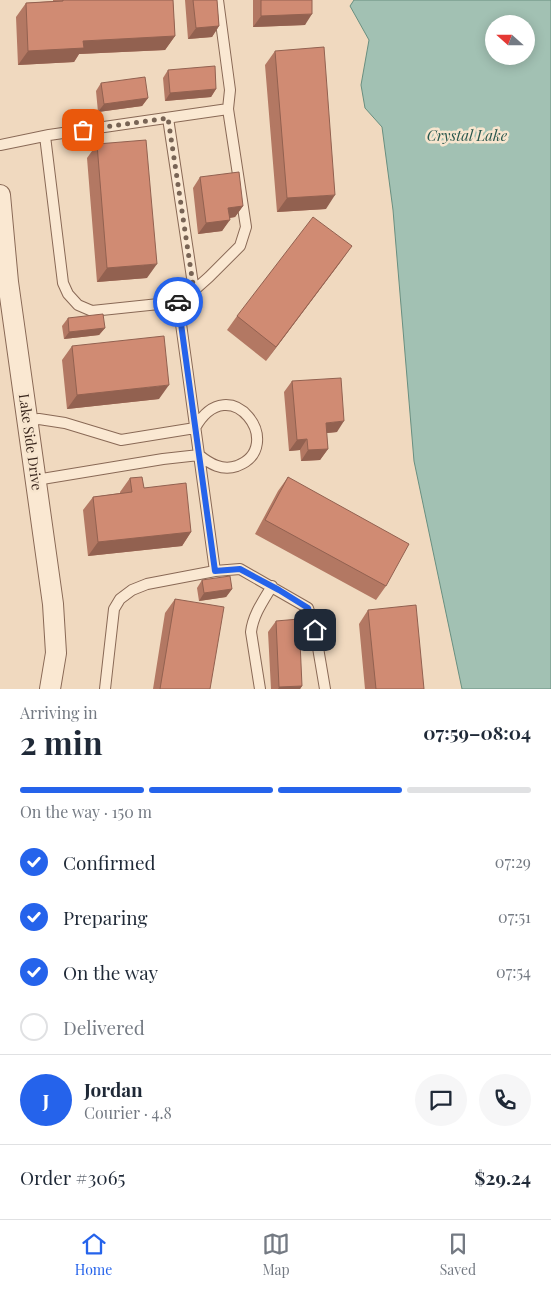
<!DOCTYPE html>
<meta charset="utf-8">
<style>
body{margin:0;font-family:"Playfair Display",serif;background:#f6f6f7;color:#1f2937;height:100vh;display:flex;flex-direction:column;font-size:19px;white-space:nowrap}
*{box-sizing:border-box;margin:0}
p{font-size:16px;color:#747a83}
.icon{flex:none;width:28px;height:28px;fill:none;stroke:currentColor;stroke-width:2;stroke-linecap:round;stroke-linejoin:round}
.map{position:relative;height:689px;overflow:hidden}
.details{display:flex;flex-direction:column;background:#fff;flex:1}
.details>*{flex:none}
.needle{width:32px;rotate:291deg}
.fabs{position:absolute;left:485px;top:15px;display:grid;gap:10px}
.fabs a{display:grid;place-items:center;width:50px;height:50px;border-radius:50%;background:#fff;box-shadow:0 2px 12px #0003;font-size:25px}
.pin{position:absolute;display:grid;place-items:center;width:42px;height:42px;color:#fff;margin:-21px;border-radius:10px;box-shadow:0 2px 8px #0006}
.courier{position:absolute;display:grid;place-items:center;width:50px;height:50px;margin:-25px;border:4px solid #2563eb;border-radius:50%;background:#fff;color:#222;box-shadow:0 1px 6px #0007}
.headline em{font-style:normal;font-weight:700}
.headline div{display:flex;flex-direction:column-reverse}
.headline{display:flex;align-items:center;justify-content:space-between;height:85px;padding:0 20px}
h1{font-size:32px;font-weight:700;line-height:38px}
.bar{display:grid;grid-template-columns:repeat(4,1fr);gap:8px 5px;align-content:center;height:60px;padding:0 20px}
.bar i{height:6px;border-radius:4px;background:#e0e1e3}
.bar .selected{background:#2563eb}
.bar p{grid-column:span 4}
.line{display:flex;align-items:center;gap:12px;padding:0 20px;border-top:1px solid #e0e1e3}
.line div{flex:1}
.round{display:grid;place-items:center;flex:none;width:52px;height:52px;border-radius:26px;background:#f6f6f7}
ol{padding:0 20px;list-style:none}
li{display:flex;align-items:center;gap:15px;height:55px}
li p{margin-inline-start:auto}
li .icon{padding:5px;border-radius:50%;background:#2563eb;color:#fff;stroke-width:4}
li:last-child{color:#747a83}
li i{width:28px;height:28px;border:2px solid #e0e1e3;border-radius:50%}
.tab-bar{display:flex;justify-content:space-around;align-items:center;height:70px;border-top:1px solid #e0e1e3;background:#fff;font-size:14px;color:#747a83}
.tab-bar a{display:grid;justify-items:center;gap:2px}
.tab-bar .selected{color:#2563eb}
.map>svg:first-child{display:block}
</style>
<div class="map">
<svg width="551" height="689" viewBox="0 0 551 689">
<rect width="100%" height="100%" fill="#f0d9bf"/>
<path fill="#a2c1b3" stroke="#698f80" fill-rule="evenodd" d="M354,0H551V689H462L414,461L393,210L382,127L365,108L361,85L369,40L350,6ZM494,24H526V56H494Z"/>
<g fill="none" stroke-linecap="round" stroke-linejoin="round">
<g stroke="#896956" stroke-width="12">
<path id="service" d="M168,118L194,291
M45,136L63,283L68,294L78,305L92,311L178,302L182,301L209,277L240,246L246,227L228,109
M0,145L49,135L228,109L230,90L218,0
M178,302L215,571
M27,420L39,419L65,423L121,440L195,428C230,366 288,447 237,466C222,471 210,464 199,455L163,459L36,480
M105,689L114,609L120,599L132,590L147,584L215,571L240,569L308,608L315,630L325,689
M260,689L251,632C253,615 263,601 272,586"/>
</g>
<g stroke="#896956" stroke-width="22">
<path id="minor" d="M0,195L8,282L53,604L56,653L50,689"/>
</g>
<use href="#service" stroke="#fae8d2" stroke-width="10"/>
<use href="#minor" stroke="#fae8d2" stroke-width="20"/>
</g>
<path fill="#b37863" d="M53,0H173L175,36L165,50L79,54L74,62L18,65L16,17L26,3L53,1Z
M185,0H217L219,26L212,37L188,39Z
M253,0H312L305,25L253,27Z
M275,51L326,209L277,212L265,65Z
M168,70L216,89L211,97L165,101L163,78Z
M101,83L148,98L142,106L98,112L96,91Z
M97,144L147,278L97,282L87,158Z
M200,177L243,206L235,217L230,218L222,231L198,234L193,188Z
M342,260L266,361L227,330L237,316Z
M68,318L105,328L99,335L64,339L62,326Z
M72,346L159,399L67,409L62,360Z
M292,381L337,432L326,433L328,449L320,460L301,461L300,450L289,451L284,392Z
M288,477L386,586L376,600L255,534L278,491Z
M130,478L144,488L191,532L182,546L88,556L83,510L93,497L120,493V492Z
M202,580L232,589L226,597L199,601L197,588Z
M175,599L210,689H153L165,613Z
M368,610L424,689H365L359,624Z
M276,621L302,686L300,689H271L268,632Z"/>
<path fill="#926150" d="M312,14L305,25L253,27L261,16Z
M219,26L212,37L188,39L196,28Z
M175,36L165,50L79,54L74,62L18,65L28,51L83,41Z
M216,89L211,97L165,101L170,93Z
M148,98L142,106L98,112L104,104Z
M335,195L326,209L277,212L287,198Z
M243,206L235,217L221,219L228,208Z
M230,220L222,231L198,234L206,223Z
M352,246L342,260L266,361L276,347Z
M157,264L147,278L97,282L107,268Z
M105,328L99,335L64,339L69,332Z
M169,385L159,399L67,409L77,395Z
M344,421L337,432L318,434L326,423Z
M307,439L300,450L289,451L297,440Z
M328,449L320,460L301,461L308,450Z
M191,532L182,546L88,556L98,542Z
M232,589L226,597L199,601L204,593Z
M302,686L300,689H278L279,687Z"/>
<path fill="#d08b73" stroke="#926150" d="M63,0H173L175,36L83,41L84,48L28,51L26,3L63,1Z
M193,0H217L219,26L196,28Z
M261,0H312V14L261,16Z
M324,47L335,195L287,198L275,51Z
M215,66L216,89L170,93L168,70Z
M145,77L148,98L104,104L101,83Z
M146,140L157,264L107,268L97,144Z
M239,172L243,206L228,208L230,220L206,223L200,177Z
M313,217L352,246L276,347L237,316Z
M103,314L105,328L69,332L68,318Z
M164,336L169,385L77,395L72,346Z
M341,378L344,421L326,423L328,449L308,450L307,439L297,440L292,381Z
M142,477L144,488L186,483L191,532L98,542L93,497L132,492L130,478Z
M288,477L409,544L386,586L265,520Z
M230,576L232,589L204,593L202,580Z
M175,599L224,607L210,689H160Z
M416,605L424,689H376L368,610Z
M299,619L302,686L279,687L276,621Z"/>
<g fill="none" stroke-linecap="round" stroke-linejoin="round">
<path stroke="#786455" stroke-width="5" stroke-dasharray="0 9" d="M83,130L168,118L194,291L182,302H178"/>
<path stroke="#2563eb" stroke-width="6" d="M178,302L215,571L240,569L279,590L308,608L315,630"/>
</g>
<g text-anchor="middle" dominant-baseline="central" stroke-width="5" stroke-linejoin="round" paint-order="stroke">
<g font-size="14" fill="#38251c" stroke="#f7e5ce">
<text transform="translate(31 442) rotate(82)">Lake Side Drive</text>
</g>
<g font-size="15" font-style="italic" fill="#2a584e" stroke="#f7e5ce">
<text x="467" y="135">Crystal Lake</text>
</g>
</g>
</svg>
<div class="fabs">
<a><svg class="needle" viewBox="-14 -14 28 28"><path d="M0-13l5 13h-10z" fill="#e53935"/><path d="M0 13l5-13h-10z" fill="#747a83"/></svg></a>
</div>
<div class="pin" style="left:83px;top:130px;background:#ea580c"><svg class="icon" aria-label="bag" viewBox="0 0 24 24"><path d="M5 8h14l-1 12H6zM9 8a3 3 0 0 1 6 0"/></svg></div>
<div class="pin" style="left:315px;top:630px;background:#1f2937"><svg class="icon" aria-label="home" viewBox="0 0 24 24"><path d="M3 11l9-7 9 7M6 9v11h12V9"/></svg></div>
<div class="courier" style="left:178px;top:302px"><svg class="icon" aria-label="car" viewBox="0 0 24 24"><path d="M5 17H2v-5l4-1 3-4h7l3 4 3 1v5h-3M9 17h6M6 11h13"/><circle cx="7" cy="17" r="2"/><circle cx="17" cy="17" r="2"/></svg></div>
</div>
<section class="details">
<div class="headline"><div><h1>2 min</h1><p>Arriving in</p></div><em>07:59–08:04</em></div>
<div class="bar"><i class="selected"></i><i class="selected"></i><i class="selected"></i><i></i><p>On the way · 150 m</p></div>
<ol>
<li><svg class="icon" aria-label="check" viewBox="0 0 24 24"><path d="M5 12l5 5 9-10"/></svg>Confirmed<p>07:29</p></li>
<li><svg class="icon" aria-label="check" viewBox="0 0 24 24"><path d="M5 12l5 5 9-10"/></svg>Preparing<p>07:51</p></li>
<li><svg class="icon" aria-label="check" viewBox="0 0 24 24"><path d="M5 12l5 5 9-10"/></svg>On the way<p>07:54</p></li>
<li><i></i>Delivered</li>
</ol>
<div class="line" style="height:90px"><b class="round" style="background:#2563eb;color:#fff">J</b><div><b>Jordan</b><p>Courier · 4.8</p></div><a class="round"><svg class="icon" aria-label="chat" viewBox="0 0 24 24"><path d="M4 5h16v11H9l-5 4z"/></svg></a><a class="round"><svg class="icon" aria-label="phone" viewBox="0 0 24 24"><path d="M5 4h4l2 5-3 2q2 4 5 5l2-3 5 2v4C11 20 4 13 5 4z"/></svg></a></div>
<div class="line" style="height:65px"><div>Order #3065</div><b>$29.24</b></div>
</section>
<nav class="tab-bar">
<a class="selected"><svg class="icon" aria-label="home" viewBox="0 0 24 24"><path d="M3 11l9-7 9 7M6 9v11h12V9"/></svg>Home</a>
<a><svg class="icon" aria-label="map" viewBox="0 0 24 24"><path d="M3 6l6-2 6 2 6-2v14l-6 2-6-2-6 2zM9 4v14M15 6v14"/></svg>Map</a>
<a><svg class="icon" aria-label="saved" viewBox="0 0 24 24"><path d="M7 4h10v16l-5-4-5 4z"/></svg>Saved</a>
</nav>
